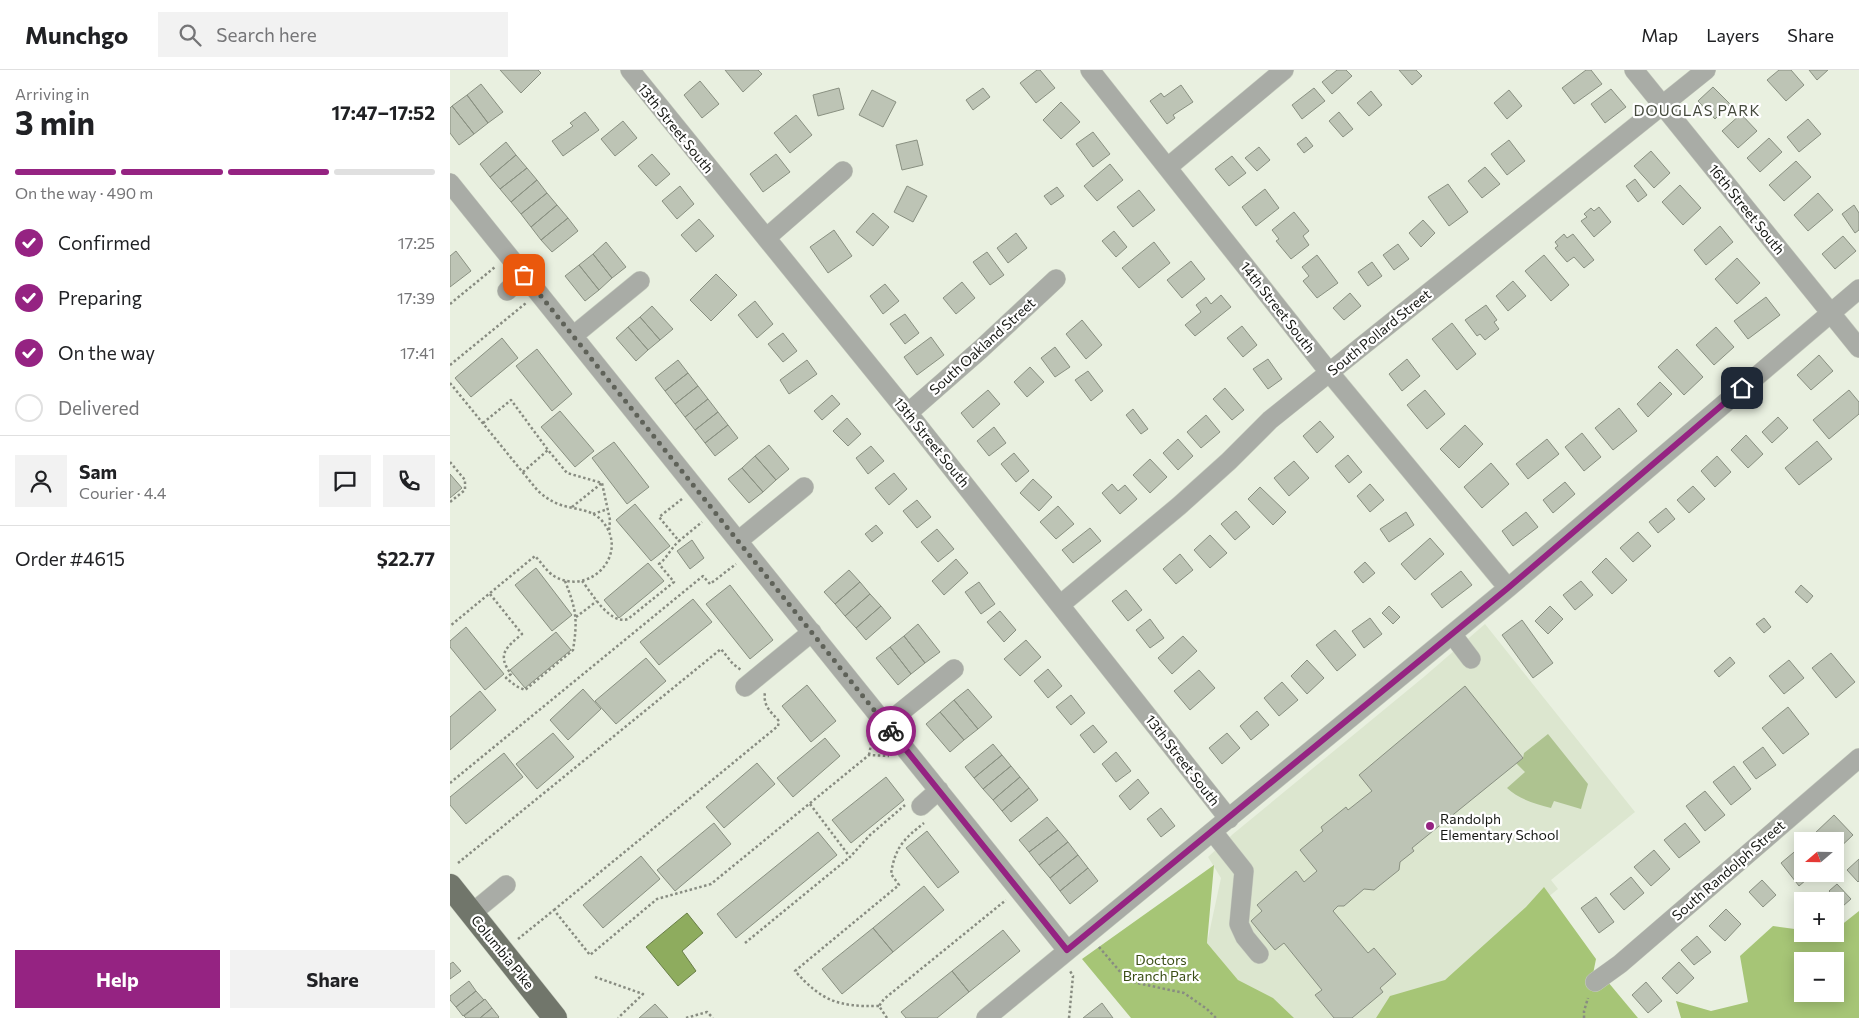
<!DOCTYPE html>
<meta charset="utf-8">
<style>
body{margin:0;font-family:Commissioner,sans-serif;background:#f2f2f2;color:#202124;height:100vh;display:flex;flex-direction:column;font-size:19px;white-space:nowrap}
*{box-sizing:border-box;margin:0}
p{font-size:16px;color:#757577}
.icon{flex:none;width:28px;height:28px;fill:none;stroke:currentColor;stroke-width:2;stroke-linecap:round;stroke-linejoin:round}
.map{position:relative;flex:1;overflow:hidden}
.side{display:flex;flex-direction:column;background:#fff;width:450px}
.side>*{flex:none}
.needle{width:32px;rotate:250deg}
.fabs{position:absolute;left:1344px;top:762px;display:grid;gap:10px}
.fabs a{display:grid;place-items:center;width:50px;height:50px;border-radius:0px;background:#fff;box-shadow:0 2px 12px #0003;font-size:25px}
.pin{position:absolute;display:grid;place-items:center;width:42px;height:42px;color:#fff;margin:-21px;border-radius:10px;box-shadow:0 2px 8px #0006}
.courier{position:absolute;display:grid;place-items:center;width:50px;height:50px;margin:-25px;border:4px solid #952382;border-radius:50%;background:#fff;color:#222;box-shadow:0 1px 6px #0007}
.head em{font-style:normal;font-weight:700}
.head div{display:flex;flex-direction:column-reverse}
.head{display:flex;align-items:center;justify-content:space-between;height:85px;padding:0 15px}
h1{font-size:32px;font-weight:700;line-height:38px}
.bar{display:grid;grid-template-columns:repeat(4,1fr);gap:8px 5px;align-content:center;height:60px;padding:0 15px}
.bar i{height:6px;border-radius:4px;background:#e0e0e0}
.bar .active{background:#952382}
.bar p{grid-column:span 4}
.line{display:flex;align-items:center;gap:12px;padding:0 15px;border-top:1px solid #e0e0e0}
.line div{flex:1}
.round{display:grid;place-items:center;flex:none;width:52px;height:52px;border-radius:0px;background:#f2f2f2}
ol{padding:0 15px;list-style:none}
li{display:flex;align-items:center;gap:15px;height:55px}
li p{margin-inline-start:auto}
li .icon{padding:5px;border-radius:50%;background:#952382;color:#fff;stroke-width:4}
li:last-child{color:#757577}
li i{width:28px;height:28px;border:2px solid #e0e0e0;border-radius:50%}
.button{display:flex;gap:10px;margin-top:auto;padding:10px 15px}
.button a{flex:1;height:58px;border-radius:0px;background:#952382;color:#fff;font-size:20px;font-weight:700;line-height:58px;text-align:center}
.button a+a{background:#f2f2f2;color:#202124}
header{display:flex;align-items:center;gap:30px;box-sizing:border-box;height:70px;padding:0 25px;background:#fff;border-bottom:1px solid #e0e0e0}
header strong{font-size:24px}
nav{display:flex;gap:28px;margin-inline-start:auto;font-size:18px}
.search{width:350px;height:45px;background:#f2f2f2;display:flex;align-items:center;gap:12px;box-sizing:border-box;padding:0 18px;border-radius:0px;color:#757577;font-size:19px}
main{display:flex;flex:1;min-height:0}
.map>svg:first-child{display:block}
</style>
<header>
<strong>Munchgo</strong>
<div class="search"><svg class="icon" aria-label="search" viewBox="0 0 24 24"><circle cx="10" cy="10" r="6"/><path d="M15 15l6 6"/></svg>Search here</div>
<nav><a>Map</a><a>Layers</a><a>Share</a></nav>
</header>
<main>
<section class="side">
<div class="head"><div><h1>3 min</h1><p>Arriving in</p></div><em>17:47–17:52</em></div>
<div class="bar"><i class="active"></i><i class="active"></i><i class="active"></i><i></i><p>On the way · 490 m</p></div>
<ol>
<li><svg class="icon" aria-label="check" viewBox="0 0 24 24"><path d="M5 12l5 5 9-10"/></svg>Confirmed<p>17:25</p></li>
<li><svg class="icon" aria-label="check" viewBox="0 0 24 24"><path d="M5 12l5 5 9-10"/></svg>Preparing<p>17:39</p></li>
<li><svg class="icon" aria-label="check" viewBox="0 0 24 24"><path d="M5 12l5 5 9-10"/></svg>On the way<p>17:41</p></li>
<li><i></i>Delivered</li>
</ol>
<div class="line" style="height:90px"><a class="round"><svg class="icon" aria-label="person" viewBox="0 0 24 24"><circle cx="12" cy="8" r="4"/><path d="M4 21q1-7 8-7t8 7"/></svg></a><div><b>Sam</b><p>Courier · 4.4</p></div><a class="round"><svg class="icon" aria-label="chat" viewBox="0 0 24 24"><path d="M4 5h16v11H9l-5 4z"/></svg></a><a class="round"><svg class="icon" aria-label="phone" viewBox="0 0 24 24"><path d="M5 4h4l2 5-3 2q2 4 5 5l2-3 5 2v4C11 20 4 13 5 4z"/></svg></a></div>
<div class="line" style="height:65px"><div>Order #4615</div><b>$22.77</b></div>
<div class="button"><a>Help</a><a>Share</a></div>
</section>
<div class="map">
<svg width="1409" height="948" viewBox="0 0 1409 948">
<rect width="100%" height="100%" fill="#e9f0e0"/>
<path fill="#dce6cf" d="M1035,554L1185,742L1101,810L1108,819L948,948H823L813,940L757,873L771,808L758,787L783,764L975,606Z"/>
<path fill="#aec390" d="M1098,664L1138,714L1131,739L1104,731L1101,738C1086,734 1068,729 1057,718L1075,702L1066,693L1073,688L1074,683Z"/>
<path fill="#a6c576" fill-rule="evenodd" d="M764,795L757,873L788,910L823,928L844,948H681L632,889Z
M1094,817L1146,889L1141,914L1158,912L1188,948H926L940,926L995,910L1076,837Z
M1409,841V948H1231L1226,931L1261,941L1298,932L1290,886L1323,856L1352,860V864H1385V860ZM1385,891V924H1352V891Z"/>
<path fill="#8eac5e" stroke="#697f47" d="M237,843L253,863L232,881L246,901L228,916L196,877Z"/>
<path fill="#bdc4b5" stroke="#899081" d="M50,0H88L91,3L71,23Z
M275,0H308L312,4L293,22Z
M587,0H590L605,18L586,33L570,13Z
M887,0H896L902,6L882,24L872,12Z
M949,0H966L972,6L962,15Z
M1136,0H1141L1152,14L1124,34L1112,18Z
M1329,0H1341L1354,15L1336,31L1317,10Z
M1359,0H1378L1367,10Z
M250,11L269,34L252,48L234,25Z
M31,14L53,42L38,53L17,25Z
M731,15L743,32L723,45L725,48L717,54L700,31L711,23L714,27Z
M1263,17L1280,34L1265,49L1248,31Z
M389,18L394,39L368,46L363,25Z
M533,18L540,27L523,40L516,30Z
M864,18L875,31L852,49L842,35Z
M1161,19L1176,37L1155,53L1141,34Z
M422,20L446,32L433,57L409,45Z
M1059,20L1072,36L1057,49L1044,33Z
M921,21L932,35L919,46L907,33Z
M17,25L38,53L24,64L2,36Z
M611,32L630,52L611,69L593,50Z
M2,36L24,64L9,75L0,63V38Z
M135,42L149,60L113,86L102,71L123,56L120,53Z
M889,42L903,59L893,67L879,51Z
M1291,44L1307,61L1288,78L1272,61Z
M346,45L362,65L340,83L324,63Z
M1358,49L1371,64L1349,82L1337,67Z
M173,51L187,68L165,86L151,69Z
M643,62L660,84L643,97L626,74Z
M856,67L863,76L854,83L847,74Z
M1319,68L1332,82L1310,102L1297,88Z
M467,70L473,95L452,100L446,75Z
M1059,70L1075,91L1057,105L1041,84Z
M56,72L66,85L40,107L30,94Z
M809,77L820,90L807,101L795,88Z
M1201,81L1220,103L1204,118L1184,96Z
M202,84L220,104L206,116L188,96Z
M326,84L340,102L313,122L300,104Z
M66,85L77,98L50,119L40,107Z
M782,86L796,103L779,116L765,99Z
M1346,91L1361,107L1334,131L1319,115Z
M660,94L673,110L647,131L634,116Z
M1035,97L1050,114L1032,128L1018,111Z
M77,98L87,110L61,132L50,119Z
M1185,109L1197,125L1188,132L1176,116Z
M87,110L97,123L71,144L61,132Z
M998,114L1018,142L999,156L978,127Z
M1230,115L1251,138L1233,155L1212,132Z
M230,116L244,134L227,149L212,131Z
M457,116L477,126L463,152L444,142Z
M607,117L614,126L601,135L594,126Z
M815,119L829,138L806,156L792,137Z
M689,120L705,140L683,157L667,137Z
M97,123L107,135L81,157L71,144Z
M1368,123L1383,140L1358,161L1344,145Z
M107,135L118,148L91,170L81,157Z
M1404,135L1409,143V160L1405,163L1392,144Z
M1149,137L1161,152L1144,167L1131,151L1137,147L1134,144L1141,138L1144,141Z
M844,142L859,161L853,166L859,175L841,189L826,171L829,169L822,160Z
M423,143L439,157L423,176L406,162Z
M118,148L128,161L102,182L91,170Z
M249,149L264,166L246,182L231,165Z
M973,150L985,163L971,177L959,163Z
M1270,156L1283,172L1256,195L1244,180Z
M384,160L402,186L378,203L360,177Z
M664,161L677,177L666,187L652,171Z
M566,163L577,178L558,193L547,178Z
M1114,164L1117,168L1123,164L1144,190L1134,198L1124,187L1117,192L1105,178L1108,176L1105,172Z
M1393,166L1406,181L1385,199L1372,184Z
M156,172L176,197L162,208L143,184Z
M704,172L720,193L689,218L672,198Z
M948,174L959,189L944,200L933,185Z
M6,181L21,201L0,217V186Z
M537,182L554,205L540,215L523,192Z
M143,184L162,208L149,220L129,195Z
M867,185L888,213L867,228L853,211L859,206L852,197Z
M1094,185L1119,215L1101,231L1075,201Z
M1287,188L1310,213L1287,234L1265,209Z
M741,191L755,209L732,228L717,210Z
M922,192L932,206L918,216L908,202Z
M129,195L149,220L135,231L115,206Z
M266,204L287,225L261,251L240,230Z
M1063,211L1076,226L1058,241L1046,226Z
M512,212L525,228L506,244L493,228Z
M435,214L449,231L433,244L420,226Z
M900,223L911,236L894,250L883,238Z
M771,225L781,237L745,266L735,255L751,242L746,235L756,227L761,234Z
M1316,227L1330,245L1298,269L1284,251Z
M305,231L323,254L307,268L288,245Z
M1036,235L1047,250L1044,252L1049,259L1035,270L1030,264L1027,266L1015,250Z
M202,236L223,259L210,270L190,247Z
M455,244L469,263L455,274L440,254Z
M190,247L210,270L198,280L178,257Z
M632,250L652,275L636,289L616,264Z
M1002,253L1026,284L1007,300L982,269Z
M792,256L807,275L793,287L777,268Z
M178,257L198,280L186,291L166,268Z
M1266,257L1284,277L1264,295L1246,275Z
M333,263L347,281L333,292L318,274Z
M481,267L494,285L467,305L454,287Z
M52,268L68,288L21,327L5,308Z
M605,277L620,297L605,307L591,288Z
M87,279L122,324L102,341L66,296Z
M1227,279L1253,307L1234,325L1208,297Z
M1369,285L1383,301L1361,320L1347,305Z
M818,289L832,309L818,319L803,299Z
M957,289L970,306L952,321L939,304Z
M228,290L238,303L215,321L205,308Z
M357,290L367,304L339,324L330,310Z
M580,297L594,312L577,327L564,312Z
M638,301L653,321L641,331L625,310Z
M238,303L248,316L225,334L215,321Z
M1210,312L1222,324L1198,347L1187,334Z
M248,316L258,329L235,347L225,334Z
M775,318L794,340L782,350L763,329Z
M538,320L550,334L523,358L511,343Z
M975,320L995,344L977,359L957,335Z
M1399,320L1409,332V344L1379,369L1363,350Z
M382,325L390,334L372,350L364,341Z
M258,329L268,342L245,360L235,347Z
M1169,338L1187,361L1163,380L1145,358Z
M683,339L698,359L691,364L676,345Z
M110,341L144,381L125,397L91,357Z
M268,342L278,355L255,373L245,360Z
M756,345L770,362L751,378L737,362Z
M1328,347L1338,358L1322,373L1312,362Z
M397,348L411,364L398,376L383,361Z
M870,351L884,367L867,383L853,366Z
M278,355L288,368L265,386L255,373Z
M1015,355L1033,374L1009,398L990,379Z
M544,357L556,373L539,386L527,371Z
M1132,363L1151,387L1134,401L1115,377Z
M1296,365L1313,384L1298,398L1281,380Z
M728,369L743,386L728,400L713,383Z
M1097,369L1109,384L1078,409L1066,394Z
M1367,371L1382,389L1349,415L1335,398Z
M164,372L199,417L177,434L142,388Z
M319,375L339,399L326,410L305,386Z
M421,376L434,391L418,404L406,388Z
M564,383L579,401L566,412L551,394Z
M898,385L912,402L899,413L885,396Z
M305,386L326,410L313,422L292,398Z
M1267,386L1281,402L1265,417L1251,401Z
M700,389L717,407L700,423L683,405Z
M844,391L859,408L839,426L824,408Z
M1041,393L1059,414L1032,438L1014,417Z
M292,398L313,422L299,433L278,409Z
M444,403L457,419L439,435L425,418Z
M0,404L12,418L0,428Z
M583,409L602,427L589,441L570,423Z
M1115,412L1125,424L1103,443L1093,430Z
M662,414L668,421L675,415L687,429L670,444L652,423Z
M920,414L934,430L920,442L907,426Z
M1243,416L1255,429L1239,443L1227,430Z
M810,417L836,442L823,455L798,429Z
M467,430L481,447L467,458L453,441Z
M185,434L220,476L201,491L166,450Z
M608,436L624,454L606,469L590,452Z
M1216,438L1225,449L1208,463L1199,452Z
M786,441L800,457L785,470L771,454Z
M956,442L964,455L939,472L930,459Z
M1076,442L1088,457L1063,476L1052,461Z
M426,455L433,463L422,472L415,464Z
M640,458L651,471L623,493L612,480Z
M487,459L504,479L488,492L471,472Z
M1188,462L1201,476L1183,492L1170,478Z
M760,465L777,483L760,498L744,480Z
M980,468L994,484L965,510L951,494Z
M242,470L254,488L240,499L227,481Z
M730,484L743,500L726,514L713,499Z
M1156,488L1177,510L1162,524L1142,502Z
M506,489L518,503L494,525L482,511Z
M915,492L925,503L913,513L904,502Z
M198,493L214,511L169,548L154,530Z
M86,498L122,545L102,561L65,515Z
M399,500L410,512L385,534L374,522Z
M1011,501L1022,515L992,538L981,524Z
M1131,511L1143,525L1125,540L1113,525Z
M410,512L420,524L395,546L385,534Z
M529,512L545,534L531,544L515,522Z
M280,515L323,570L300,589L256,534Z
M1351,515L1363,526L1357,533L1345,522Z
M676,520L692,540L678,551L662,531Z
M420,524L431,536L406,558L395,546Z
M243,529L262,552L209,595L190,572Z
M431,536L441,548L416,570L406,558Z
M939,536L950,547L943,554L932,543Z
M1100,536L1113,549L1098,564L1085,551Z
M550,541L566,560L554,572L537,552Z
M920,548L932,564L914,578L902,561Z
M1314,548L1321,557L1314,563L1306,554Z
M700,549L714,568L700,578L686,560Z
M1072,550L1103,593L1083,608L1052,565Z
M468,554L490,582L475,593L454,566Z
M16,557L54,604L35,620L0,577V571Z
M885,560L906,585L887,601L866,575Z
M106,562L121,580L75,618L60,600Z
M454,566L475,593L461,604L440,577Z
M733,566L747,581L722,604L708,588Z
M576,570L591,587L570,606L554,589Z
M440,577L461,604L448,615L426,588Z
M1381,583L1405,612L1386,628L1362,598Z
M1280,587L1285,593L1269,607L1264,601Z
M196,588L216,611L166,654L145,631Z
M857,590L874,608L857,624L841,606Z
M1339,590L1354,608L1334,624L1319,606Z
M598,599L612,616L598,628L584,611Z
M749,600L765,618L740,640L724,621Z
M832,612L848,630L829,646L814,628Z
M357,615L386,651L361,672L332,636Z
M1015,616L1073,688L962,778L964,781L950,792L949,800L924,820L914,819L894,836H888L883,841L918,883L924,878L946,904L930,918L933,922L902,948H884L865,925L872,920L834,873L825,880L801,851L812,841L807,835L846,801L854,812L867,801L850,780L873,761L871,757L896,737L898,740L922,721L909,705Z
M133,619L151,639L118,670L100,650Z
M518,619L542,647L528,659L504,630Z
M30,621L46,640L0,680V647Z
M621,625L635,643L621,655L606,637Z
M504,630L528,659L514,670L490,642Z
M1338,637L1359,664L1333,684L1312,658Z
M807,641L819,655L801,670L790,656Z
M490,642L514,670L500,682L476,654Z
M643,655L657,672L644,683L630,665Z
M103,663L124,687L87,719L66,694Z
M777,663L790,678L772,694L759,678Z
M375,668L390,686L343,727L327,708Z
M543,674L552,685L524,708L515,697Z
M1313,677L1326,695L1306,709L1293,692Z
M666,682L681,701L666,712L652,694Z
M54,683L73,707L16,754L0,735V727Z
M552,685L561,696L533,719L524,708Z
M307,693L325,714L274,758L256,737Z
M561,696L570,707L543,730L533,719Z
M1284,696L1301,719L1281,735L1263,712Z
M436,707L454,730L401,773L382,750Z
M570,707L579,718L552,741L543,730Z
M688,709L699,723L680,740L669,726Z
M579,718L588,730L561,752L552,741Z
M1255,721L1275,745L1255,761L1236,736Z
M711,738L725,756L711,767L697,749Z
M1384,745L1403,765L1385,782V771H1370L1364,764Z
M597,747L608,760L579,782L569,770Z
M264,753L281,774L225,821L207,800Z
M1235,753L1250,772L1229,788L1214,770Z
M608,760L618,772L589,795L579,782Z
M477,761L509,802L488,818L456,778Z
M368,762L387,785L286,868L267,844Z
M618,772L628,785L600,808L589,795Z
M1349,778L1352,782V804H1363L1349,816L1331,793Z
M1204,780L1220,799L1201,816L1184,797Z
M628,785L638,798L610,821L600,808Z
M191,786L210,809L153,858L133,835Z
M1409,789V811L1408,812L1397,800Z
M638,798L648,811L620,834L610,821Z
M1181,807L1194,823L1174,840L1160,824Z
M1312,810L1326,825L1313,837L1299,822Z
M1387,814L1401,829L1393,836L1379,821Z
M474,816L494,840L443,882L423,858Z
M1146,827L1164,852L1149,863L1131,838Z
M1276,839L1291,854L1275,871L1259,856Z
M423,858L443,882L392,924L372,899Z
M553,860L570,881L519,922L502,901Z
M1247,866L1261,882L1244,895L1231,880Z
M3,892L11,901L0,909V894Z
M1229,892L1244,908L1227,924L1212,908Z
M502,901L519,922L487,948H456L451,942Z
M19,911L26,921L6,937L0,930V926Z
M1196,912L1212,931L1198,943L1182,925Z
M26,921L34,930L13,946L6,937Z
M35,929L42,938L30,948H16L14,946Z
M652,933L663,948H633Z
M205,934L218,948H189Z
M42,938L49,947L48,948H30Z"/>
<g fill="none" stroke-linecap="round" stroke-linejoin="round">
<g stroke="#c7cdbf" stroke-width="20">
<path id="minor" d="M180,0L458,343L779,749
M640,0L879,302L1058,518
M1184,0L1409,278
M718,97L834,0
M0,113L617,880
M316,168L393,101
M57,221L74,205
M123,266L190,211
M458,343L531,279L606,209
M288,471L354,417
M610,535L729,436L779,391L820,350L1256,0
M1002,564L1021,589
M295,617L362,562
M436,654L504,599
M471,736L489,720
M763,762L794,801L789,854L795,867L809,884
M22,843L56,815
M1145,912L1170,894L1409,688
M536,948L1058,518L1409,219"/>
</g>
<g stroke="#c7cdbf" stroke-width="25">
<path id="major" d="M0,816L105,948"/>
</g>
<path stroke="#888c81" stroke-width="2.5" stroke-dasharray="2.5 2.5" stroke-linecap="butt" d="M0,234L45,197
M0,295L76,233
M0,313L88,421C95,427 102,432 111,435C126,440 143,439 153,452C180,485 139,527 104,506C97,502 91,492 85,486L0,556
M33,353L61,330L98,380L117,403L152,413L160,450L159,461
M0,392L15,410V420L0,432
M73,402L98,380
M232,429L209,447L229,471L252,452
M122,437L152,413
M143,444L158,439
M132,511C142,523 159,555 178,549L224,512L209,494C218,487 221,478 229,471
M40,524L72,564C57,577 46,584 61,604L56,608L66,616L75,620L123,580C128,549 126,539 115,511
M126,547L147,531
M419,685L423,664
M0,713L253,506L260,514L286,494
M360,734L400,787L420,765L455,735
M8,793L271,579L283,594L291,600
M104,840L328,656L329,651C320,641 313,636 315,622
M68,869L104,840L140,885L207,829L261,814L419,685L439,686
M295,873L400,787
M649,877L678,911L734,923L757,939L766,948
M145,907L193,924L168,948
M429,936C388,937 372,931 345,901L449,815L441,804C445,777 454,769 474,753
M236,948L257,942L263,948
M437,948L429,936L434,929L556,830
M619,948L623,906L620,901
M1134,948V941L1138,928"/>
<use href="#minor" stroke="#a9aca6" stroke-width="19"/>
<use href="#major" stroke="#71766b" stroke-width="24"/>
</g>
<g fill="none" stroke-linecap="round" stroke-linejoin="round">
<path stroke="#5f6259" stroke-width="5" stroke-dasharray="0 9" d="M74,205L441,661"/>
<path stroke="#952382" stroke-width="6" d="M441,661L617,880L1058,518L1292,318"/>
</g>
<circle fill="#952382" stroke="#fff" stroke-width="2" cx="980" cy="756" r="5"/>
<g text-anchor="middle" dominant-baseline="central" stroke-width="4.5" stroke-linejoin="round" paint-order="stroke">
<g font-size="14" fill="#141611" stroke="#fff">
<text transform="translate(226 58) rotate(51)">13th Street South</text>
<text transform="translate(1297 139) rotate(51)">16th Street South</text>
<text transform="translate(828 237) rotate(52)">14th Street South</text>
<text transform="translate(929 262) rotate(-39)">South Pollard Street</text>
<text transform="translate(532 276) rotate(-42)">South Oakland Street</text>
<text transform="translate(482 372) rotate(51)">13th Street South</text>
<text transform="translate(733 690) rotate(52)">13th Street South</text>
<text transform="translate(1278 800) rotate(-41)">South Randolph Street</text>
<text transform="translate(53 882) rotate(51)">Columbia Pike</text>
</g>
<g font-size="14" fill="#141611" stroke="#fff" text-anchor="start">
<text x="990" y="748">Randolph<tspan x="990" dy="16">Elementary School</tspan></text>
</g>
<g font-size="14" fill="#3b4e15" stroke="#fff">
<text x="711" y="889">Doctors<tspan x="711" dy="16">Branch Park</tspan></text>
</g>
<g font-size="15" letter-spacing="1" fill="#454a3d" stroke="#fff">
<text x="1247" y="40">DOUGLAS PARK</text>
</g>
</g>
</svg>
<div class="fabs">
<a><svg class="needle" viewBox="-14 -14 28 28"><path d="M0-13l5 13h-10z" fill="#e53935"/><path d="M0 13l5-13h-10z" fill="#757577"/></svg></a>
<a>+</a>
<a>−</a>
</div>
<div class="pin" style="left:74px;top:205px;background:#ea580c"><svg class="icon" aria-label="bag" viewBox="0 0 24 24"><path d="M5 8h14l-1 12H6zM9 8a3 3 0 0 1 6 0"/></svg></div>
<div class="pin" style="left:1292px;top:318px;background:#1f2937"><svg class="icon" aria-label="home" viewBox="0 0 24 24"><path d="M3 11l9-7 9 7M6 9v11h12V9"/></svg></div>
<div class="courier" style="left:441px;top:661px"><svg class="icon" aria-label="bike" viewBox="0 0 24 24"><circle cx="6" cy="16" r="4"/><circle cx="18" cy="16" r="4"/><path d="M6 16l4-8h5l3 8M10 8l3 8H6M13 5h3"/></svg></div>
</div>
</main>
